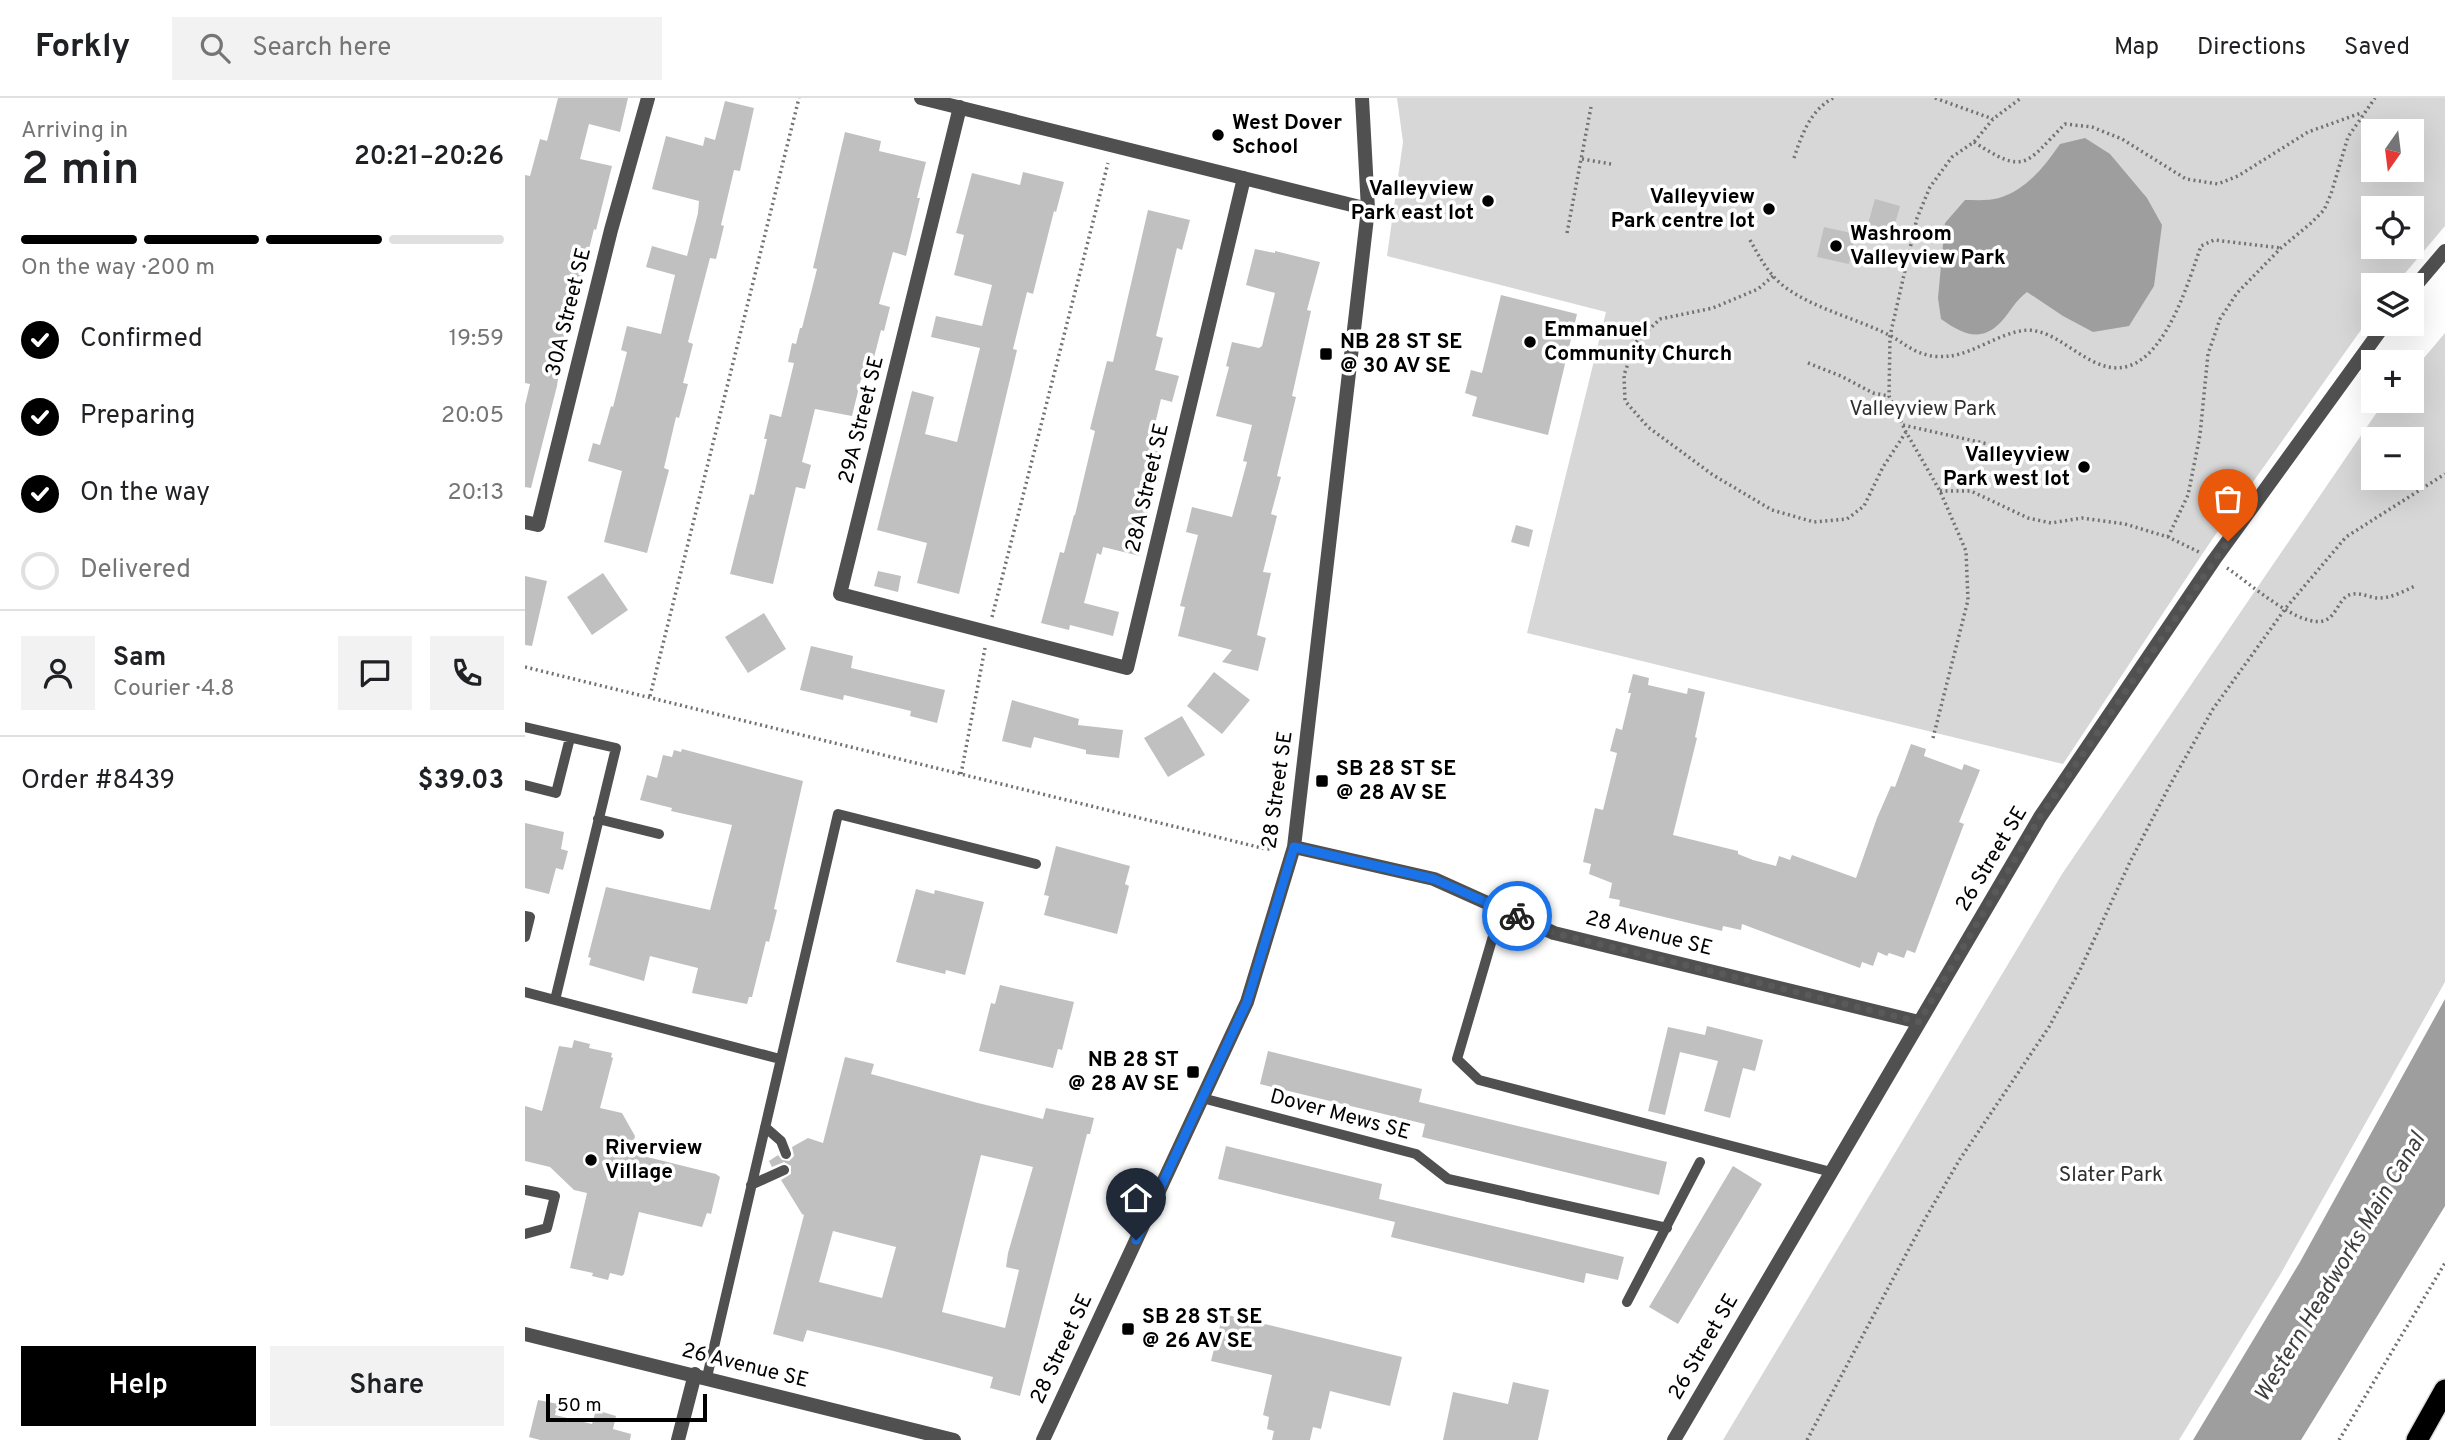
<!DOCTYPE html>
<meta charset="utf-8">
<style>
body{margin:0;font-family:Overpass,sans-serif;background:#f2f2f2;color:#202124;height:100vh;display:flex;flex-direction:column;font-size:26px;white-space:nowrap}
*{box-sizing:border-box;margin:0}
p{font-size:23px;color:#757577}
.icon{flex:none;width:38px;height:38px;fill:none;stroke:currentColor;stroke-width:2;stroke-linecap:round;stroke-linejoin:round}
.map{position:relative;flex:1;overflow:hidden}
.panel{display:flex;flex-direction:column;background:#fff;width:525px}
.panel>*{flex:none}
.needle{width:46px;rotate:194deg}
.fabs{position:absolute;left:1836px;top:21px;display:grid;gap:14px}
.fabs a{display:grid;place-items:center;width:63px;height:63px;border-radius:0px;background:#fff;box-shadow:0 7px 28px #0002;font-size:35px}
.scale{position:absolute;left:21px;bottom:18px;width:161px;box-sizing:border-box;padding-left:7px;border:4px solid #000;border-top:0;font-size:19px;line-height:24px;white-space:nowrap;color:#000;-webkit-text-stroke:5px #fff;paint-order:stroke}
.pin{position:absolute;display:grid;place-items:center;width:60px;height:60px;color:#fff;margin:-72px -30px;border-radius:50% 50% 50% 0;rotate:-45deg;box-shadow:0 0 7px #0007}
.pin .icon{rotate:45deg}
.courier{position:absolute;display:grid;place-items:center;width:70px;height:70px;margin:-35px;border:5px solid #1a73e8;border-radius:50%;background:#fff;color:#222;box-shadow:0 2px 9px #0007}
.head em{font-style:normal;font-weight:600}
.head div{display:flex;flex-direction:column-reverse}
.head{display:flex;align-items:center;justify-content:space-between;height:119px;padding:0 21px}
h1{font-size:46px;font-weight:600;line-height:52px}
.bar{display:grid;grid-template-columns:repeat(4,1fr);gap:10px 7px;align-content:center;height:84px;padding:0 21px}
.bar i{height:9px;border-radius:5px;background:#e0e0e0}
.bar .current{background:#000}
.bar p{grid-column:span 4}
.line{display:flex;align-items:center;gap:18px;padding:0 21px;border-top:2px solid #e0e0e0}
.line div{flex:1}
.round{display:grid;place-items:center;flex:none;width:74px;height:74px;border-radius:0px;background:#f2f2f2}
ol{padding:0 21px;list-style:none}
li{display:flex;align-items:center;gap:21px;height:77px}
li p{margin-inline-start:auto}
li .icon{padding:7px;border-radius:50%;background:#000;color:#fff;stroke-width:4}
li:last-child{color:#757577}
li i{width:38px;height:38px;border:4px solid #e0e0e0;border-radius:50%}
.action{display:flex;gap:14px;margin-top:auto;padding:14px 21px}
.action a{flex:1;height:80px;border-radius:0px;background:#000;color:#fff;font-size:28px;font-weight:600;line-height:80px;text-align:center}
.action a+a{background:#f2f2f2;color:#202124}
header{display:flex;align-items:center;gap:42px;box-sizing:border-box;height:98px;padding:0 35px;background:#fff;border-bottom:2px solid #e0e0e0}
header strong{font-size:33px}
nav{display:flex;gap:38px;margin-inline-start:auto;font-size:24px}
.search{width:490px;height:63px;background:#f2f2f2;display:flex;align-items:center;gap:18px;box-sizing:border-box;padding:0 24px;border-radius:0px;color:#757577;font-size:26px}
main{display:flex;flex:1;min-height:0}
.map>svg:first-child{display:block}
</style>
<header>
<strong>Forkly</strong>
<div class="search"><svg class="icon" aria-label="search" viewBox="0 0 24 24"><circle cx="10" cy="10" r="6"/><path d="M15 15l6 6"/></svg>Search here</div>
<nav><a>Map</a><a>Directions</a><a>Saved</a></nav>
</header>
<main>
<section class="panel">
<div class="head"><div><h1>2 min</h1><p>Arriving in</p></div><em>20:21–20:26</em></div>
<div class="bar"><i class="current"></i><i class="current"></i><i class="current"></i><i></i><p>On the way · 200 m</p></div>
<ol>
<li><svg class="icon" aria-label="check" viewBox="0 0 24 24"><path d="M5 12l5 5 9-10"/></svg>Confirmed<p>19:59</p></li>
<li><svg class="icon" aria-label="check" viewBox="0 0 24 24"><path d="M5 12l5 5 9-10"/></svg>Preparing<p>20:05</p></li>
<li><svg class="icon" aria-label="check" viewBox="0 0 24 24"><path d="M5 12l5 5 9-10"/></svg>On the way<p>20:13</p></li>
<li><i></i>Delivered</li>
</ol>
<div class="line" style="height:126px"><a class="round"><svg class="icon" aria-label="person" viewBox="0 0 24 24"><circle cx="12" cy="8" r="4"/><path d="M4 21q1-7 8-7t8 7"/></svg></a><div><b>Sam</b><p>Courier · 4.8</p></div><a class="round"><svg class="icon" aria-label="chat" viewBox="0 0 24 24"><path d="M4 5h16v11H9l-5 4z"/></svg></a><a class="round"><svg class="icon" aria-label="phone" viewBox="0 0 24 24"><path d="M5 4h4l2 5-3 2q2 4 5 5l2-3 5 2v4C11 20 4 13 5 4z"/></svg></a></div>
<div class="line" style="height:91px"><div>Order #8439</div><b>$39.03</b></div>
<div class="action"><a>Help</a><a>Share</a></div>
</section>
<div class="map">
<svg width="1920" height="1342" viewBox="0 0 1920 1342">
<rect width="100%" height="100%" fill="#fff"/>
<path fill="#d7d7d7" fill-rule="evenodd" d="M872,0H1920V128L1870,187H1848V215L1686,443L1538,666L1002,535L1081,214L862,158L878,44ZM1848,33H1886V72H1848ZM1848,110H1886V149H1848Z
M1920,235V884L1755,1177L1654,1342H1198L1537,776L1850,317L1862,303H1886L1887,274ZM1886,341V380H1848V341Z"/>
<path fill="#9e9e9e" d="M1560,40L1585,56L1622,100L1637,127L1629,188L1604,228L1568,234L1538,218L1502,194C1490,203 1486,213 1476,224C1455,246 1436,235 1416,221L1413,200L1420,125L1440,102C1451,102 1464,103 1474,100C1501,92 1520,68 1535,46Z
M1920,901V1108L1776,1342H1668L1775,1164Z"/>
<path fill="#c0c0c0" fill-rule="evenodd" d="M33,0H103L95,34L64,26L55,61L87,68L71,132L69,131L50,208H47L34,260H36L32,288L6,390L0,389V307L5,286L0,285V77L5,78L15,41L22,43Z
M200,3L229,10L215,73L209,72L196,127L199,128L191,161L185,160L163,244L168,246L158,285L163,286L154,320L151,319L139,370L144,372L122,455L79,444L97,373L63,363L68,345L75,347L86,308L88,309L102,254L96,252L102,228L136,236L150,177L121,169L127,148L162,158L173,115L174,103L127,91L141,38L178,48L180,39L190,42Z
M320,34L356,43L354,53L401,64L392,100H395L381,158L368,154L354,206L365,209L359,233L356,232L343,283L336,281L327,318L290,311L277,364L286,367L280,391L271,389L248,486L205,476L225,396L229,397L242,341H239L245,316L256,319L269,265L263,264L267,245L271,246L275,230H277L292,171L288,170Z
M498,74L539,84L531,114L529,113L508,196L502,194L488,251L492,252L434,496L392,485L402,445L352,432L387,293L409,299L400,336L432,344L455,250L406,239L411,218L457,228L467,187L429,177L439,137L431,135L447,75L495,87Z
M1350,101L1375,108L1366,140L1341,133Z
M623,112L665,122L657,152L652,150L631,238L638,240L630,272L654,278L647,304L636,301L624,351L635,354L623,402L626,403L618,432L621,433L615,458L578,449L576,457L572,455L559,505L594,514L588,538L545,527L544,532L516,525L535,454L539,455L549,417H550L570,333L565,331L582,263L588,264Z
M1299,129L1331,136L1324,166L1292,159Z
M730,151L750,155V153L795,164L782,212L786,213L767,298L771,299L752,378L756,379L746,416L752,418L738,474L746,475L732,537L741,540L733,573L697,564L707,552L653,538L660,509L655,508L673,437L661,434L667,409L707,419L722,364L718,363L727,327L691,318L704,269L701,268L707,244L734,250L737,248L750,195L721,187Z
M976,197L1052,216L1023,337L947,318L952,299L940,295L946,272L957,275Z
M991,427L1008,432L1004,449L986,444Z
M353,473L376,478L373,494L349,488Z
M78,475L103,512L67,537L42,499Z
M0,478L22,483L7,548L0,547Z
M239,515L261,551L223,575L200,539Z
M286,548L328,558L326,570L420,592L412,625L385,618L386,613L319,597L318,602L275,592Z
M689,574L725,602L697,636L662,608Z
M1108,576L1124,580L1123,587L1162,596L1163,590L1180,594L1170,639L1172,640L1148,737L1213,753V756L1228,762L1251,768L1254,758L1265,762L1267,757L1331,780L1352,720L1366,688L1370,689L1386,646L1401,651L1399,658L1437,672L1439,666L1455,672L1434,724L1439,726L1390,855L1382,852L1379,860L1364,855L1362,858L1353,854L1348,868L1337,864L1335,870L1217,826L1216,832L1198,828L1197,833L1094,808L1095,802L1084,800L1087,785L1064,776L1066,766L1058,764L1070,710L1078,712L1092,655L1085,653L1091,630L1097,632L1106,595H1103Z
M487,602L554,621L553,627L598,632L594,660L561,656V652L509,639L506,650L477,643Z
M657,618L680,657L643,679L619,640Z
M157,651L278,683L249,811L252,812L244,844L241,843L227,899H224L222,906L167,895L173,870L125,858L119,883L64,867L66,860L63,859L81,789L185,812L207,727L146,713L147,710L115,702L122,677L132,680L138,657L147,659L149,652L156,654Z
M0,725L39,734L36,751L43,753L38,772L31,770L24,796L0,790Z
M531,748L605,768L600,786L604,788L592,836L519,817L524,798L519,797Z
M391,791L409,796L410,792L459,804L440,877L421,872L420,876L371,864Z
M475,887L549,904L537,952L533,951L528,970L454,953L466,905L470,906Z
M1182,928L1238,942L1230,973L1218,970L1205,1020L1179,1013L1193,963L1155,954L1140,1017L1123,1013L1143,929L1180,937Z
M49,942L65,946L64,950L87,955L86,959L88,960L75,1010L97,1015L110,1038L106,1055L191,1076L195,1079L186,1116L182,1115L177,1129L114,1114L99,1176L97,1178L85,1175L83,1182L67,1178L68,1175L45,1170L62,1095L49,1092L25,1069L0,1063V1008L17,1013L34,948L47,950Z
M743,953L897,991L894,1004L1142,1064L1134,1097L897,1039L900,1026L735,986Z
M320,959L349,966L346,976L453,1005L518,1021L521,1010L569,1020L565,1036H562L495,1298L465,1290L468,1279L361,1251L282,1232L278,1244L248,1236L279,1117L277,1116L256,1082L266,1076V1068L259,1064L247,1069L244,1063L253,1057L257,1062L264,1063L269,1058L267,1049L283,1040L298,1045ZM456,1057L508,1069L483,1155L481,1169L494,1172L480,1230L417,1214ZM308,1133L371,1149L357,1200L294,1184Z
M701,1048L857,1086L854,1101L1099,1159L1093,1182L1061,1175L1059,1185L866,1139L870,1124L693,1081Z
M1208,1068L1237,1086L1153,1226L1124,1209Z
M698,1216L877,1259L865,1308L805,1293L796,1331L788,1329L785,1342H747L749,1333L742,1331L744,1319L738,1317L747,1277L686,1263Z
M988,1284L1024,1292L1013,1342H918L928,1294L983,1306Z
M13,1302L33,1306L30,1317L67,1326L71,1312L91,1318L88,1331L106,1336L105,1342H15L4,1339Z"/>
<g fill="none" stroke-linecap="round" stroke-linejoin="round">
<g stroke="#dbdbdb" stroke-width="24">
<path id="motorway" d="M1892,1342L1920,1292"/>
</g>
<path stroke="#727272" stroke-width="3.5" stroke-dasharray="2 3.5" stroke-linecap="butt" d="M1410,0L1468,21
M1449,44C1501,78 1500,66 1540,26L1567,29L1597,41L1661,81L1693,86L1713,78L1783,34L1836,15
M1269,60C1277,36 1285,13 1308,0
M1057,61L1086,66
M1042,135L1066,9
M1225,142C1236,162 1245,179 1264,192C1296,213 1333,221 1366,238C1377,244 1387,253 1399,256C1406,259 1417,259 1425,258C1452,255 1486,227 1511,233C1542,239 1570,279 1604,268C1643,255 1664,182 1676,148L1689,142L1756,150
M1248,178L1233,191L1188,210L1135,221L1110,245L1099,277L1100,303L1123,329L1188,377L1247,412L1289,424L1322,421L1339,408L1358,369L1381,334
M1283,265L1316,278L1348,295L1364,298
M1378,327L1463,346
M1415,393H1446L1503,420L1526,425L1557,420L1600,426L1643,439L1674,454
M1643,439L1663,397L1675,337L1683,256L1695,221L1712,195L1756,150L1785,126L1799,112L1806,96L1823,39L1850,0
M1702,470C1722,483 1777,533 1801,522C1811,517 1814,503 1822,498C1833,492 1844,500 1854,500C1867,500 1879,493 1890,488
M467,519L583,65
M0,569L741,751H749
M125,598L274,0
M1408,640L1443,502L1441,453L1415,393L1381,334L1364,298L1365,238L1392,120L1405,89L1427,59L1449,44L1468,21L1496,0
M436,676L460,550
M1282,1342L1400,1121L1435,1061L1524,929L1555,872L1605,764L1646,685L1688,611L1760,511L1821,439L1920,376
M1814,1342L1920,1165"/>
<path stroke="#505050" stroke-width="10" d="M0,629L91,650L30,902L255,961
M0,687L31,695L45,640
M73,721L134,736
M976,811L932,961L954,982L1306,1074
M0,818L5,819L0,839
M0,894L30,902
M677,1000L891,1056L923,1081L1142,1130
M240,1029L256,1043L261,1056
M226,1087L259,1072
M0,1092L30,1098L22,1130L0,1136
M1102,1204L1175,1064
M182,1279L313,716L511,766"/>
<path stroke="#505050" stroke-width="14" d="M396,0L843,111
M435,9L315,496L602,570L719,80
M0,424L13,427L86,132L123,0
M769,749L909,781L1029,835L1394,924
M153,1342L170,1276
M518,1342L722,904L769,749L843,111L837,0"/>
<path stroke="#505050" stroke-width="14" d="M1886,193L1920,153
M0,1236L429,1342
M1149,1342L1515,719L1689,462L1860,226"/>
<use href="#motorway" stroke="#000" stroke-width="21"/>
</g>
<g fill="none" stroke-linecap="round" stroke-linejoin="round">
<path stroke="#595959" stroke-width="7" stroke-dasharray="0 12.6" d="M992,818L1029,835L1394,924L1515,719L1703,443"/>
<path stroke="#1a73e8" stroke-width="9" d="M611,1142L722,904L769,749L909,781L992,818"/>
</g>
<g fill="#000" stroke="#fff" stroke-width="2.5">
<circle cx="693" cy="37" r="7"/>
<circle cx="963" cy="103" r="7"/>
<circle cx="1244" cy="111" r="7"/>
<circle cx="1311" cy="148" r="7"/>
<circle cx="1005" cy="244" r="7"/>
<rect x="794" y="249" width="14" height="14" rx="3.5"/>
<circle cx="1559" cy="369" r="7"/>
<rect x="790" y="676" width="14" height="14" rx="3.5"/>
<rect x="661" y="967" width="14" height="14" rx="3.5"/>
<circle cx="66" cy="1062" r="7"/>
<rect x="596" y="1224" width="14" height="14" rx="3.5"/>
</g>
<g text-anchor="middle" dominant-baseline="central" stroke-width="7" stroke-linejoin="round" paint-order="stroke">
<g font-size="21" font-weight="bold" fill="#000" stroke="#fff" text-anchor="start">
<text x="707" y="25">West Dover<tspan x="707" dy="24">School</tspan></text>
<text x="949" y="91" text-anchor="end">Valleyview<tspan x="949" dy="24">Park east lot</tspan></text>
<text x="1230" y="99" text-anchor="end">Valleyview<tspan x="1230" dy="24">Park centre lot</tspan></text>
<text x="1325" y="136">Washroom<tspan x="1325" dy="24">Valleyview Park</tspan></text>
<text x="1019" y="232">Emmanuel<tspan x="1019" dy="24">Community Church</tspan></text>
<text x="815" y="244">NB 28 ST SE<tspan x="815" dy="24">@ 30 AV SE</tspan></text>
<text x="1545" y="357" text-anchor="end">Valleyview<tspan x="1545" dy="24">Park west lot</tspan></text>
<text x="811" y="671">SB 28 ST SE<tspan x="811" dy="24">@ 28 AV SE</tspan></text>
<text x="654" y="962" text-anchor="end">NB 28 ST<tspan x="654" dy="24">@ 28 AV SE</tspan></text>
<text x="80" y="1050">Riverview<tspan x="80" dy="24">Village</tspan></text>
<text x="617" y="1219">SB 28 ST SE<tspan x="617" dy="24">@ 26 AV SE</tspan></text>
</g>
<g font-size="21" fill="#000" stroke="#fff">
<text transform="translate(44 214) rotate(-76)">30A Street SE</text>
<text transform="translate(337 322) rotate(-76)">29A Street SE</text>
<text transform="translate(623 390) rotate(-77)">28A Street SE</text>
<text transform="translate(753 692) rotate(-82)">28 Street SE</text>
<text transform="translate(1467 761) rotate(-59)">26 Street SE</text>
<text transform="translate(1124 836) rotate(14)">28 Avenue SE</text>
<text transform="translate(815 1017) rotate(15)">Dover Mews SE</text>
<text transform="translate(1179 1249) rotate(-60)">26 Street SE</text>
<text transform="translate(537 1251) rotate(-65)">28 Street SE</text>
<text transform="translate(220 1268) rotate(14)">26 Avenue SE</text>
</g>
<g font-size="21" fill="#2e2e2e" stroke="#fff">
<text x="1398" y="311">Valleyview Park</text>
<text x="1586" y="1077">Slater Park</text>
</g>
<g font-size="23" font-style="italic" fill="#3f3f3f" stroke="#fff">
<text transform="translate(1816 1170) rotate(-59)">Western Headworks Main Canal</text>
</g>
</g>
</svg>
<div class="fabs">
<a><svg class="needle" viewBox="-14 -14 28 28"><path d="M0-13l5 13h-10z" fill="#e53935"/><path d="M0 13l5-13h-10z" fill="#757577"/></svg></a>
<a><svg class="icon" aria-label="locate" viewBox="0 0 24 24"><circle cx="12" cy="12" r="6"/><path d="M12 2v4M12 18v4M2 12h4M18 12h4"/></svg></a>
<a><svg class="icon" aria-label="layers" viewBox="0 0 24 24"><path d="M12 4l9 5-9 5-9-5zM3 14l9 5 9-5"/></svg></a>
<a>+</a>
<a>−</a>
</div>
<div class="scale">50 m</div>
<div class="pin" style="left:1703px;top:443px;background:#ea580c"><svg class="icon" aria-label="bag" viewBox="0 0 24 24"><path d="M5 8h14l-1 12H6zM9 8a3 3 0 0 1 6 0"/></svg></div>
<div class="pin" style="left:611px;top:1142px;background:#1f2937"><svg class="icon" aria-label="home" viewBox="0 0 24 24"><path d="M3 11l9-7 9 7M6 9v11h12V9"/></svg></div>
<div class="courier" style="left:992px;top:818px"><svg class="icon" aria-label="bike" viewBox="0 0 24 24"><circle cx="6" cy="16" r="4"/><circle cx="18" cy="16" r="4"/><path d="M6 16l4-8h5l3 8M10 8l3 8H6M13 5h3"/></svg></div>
</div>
</main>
